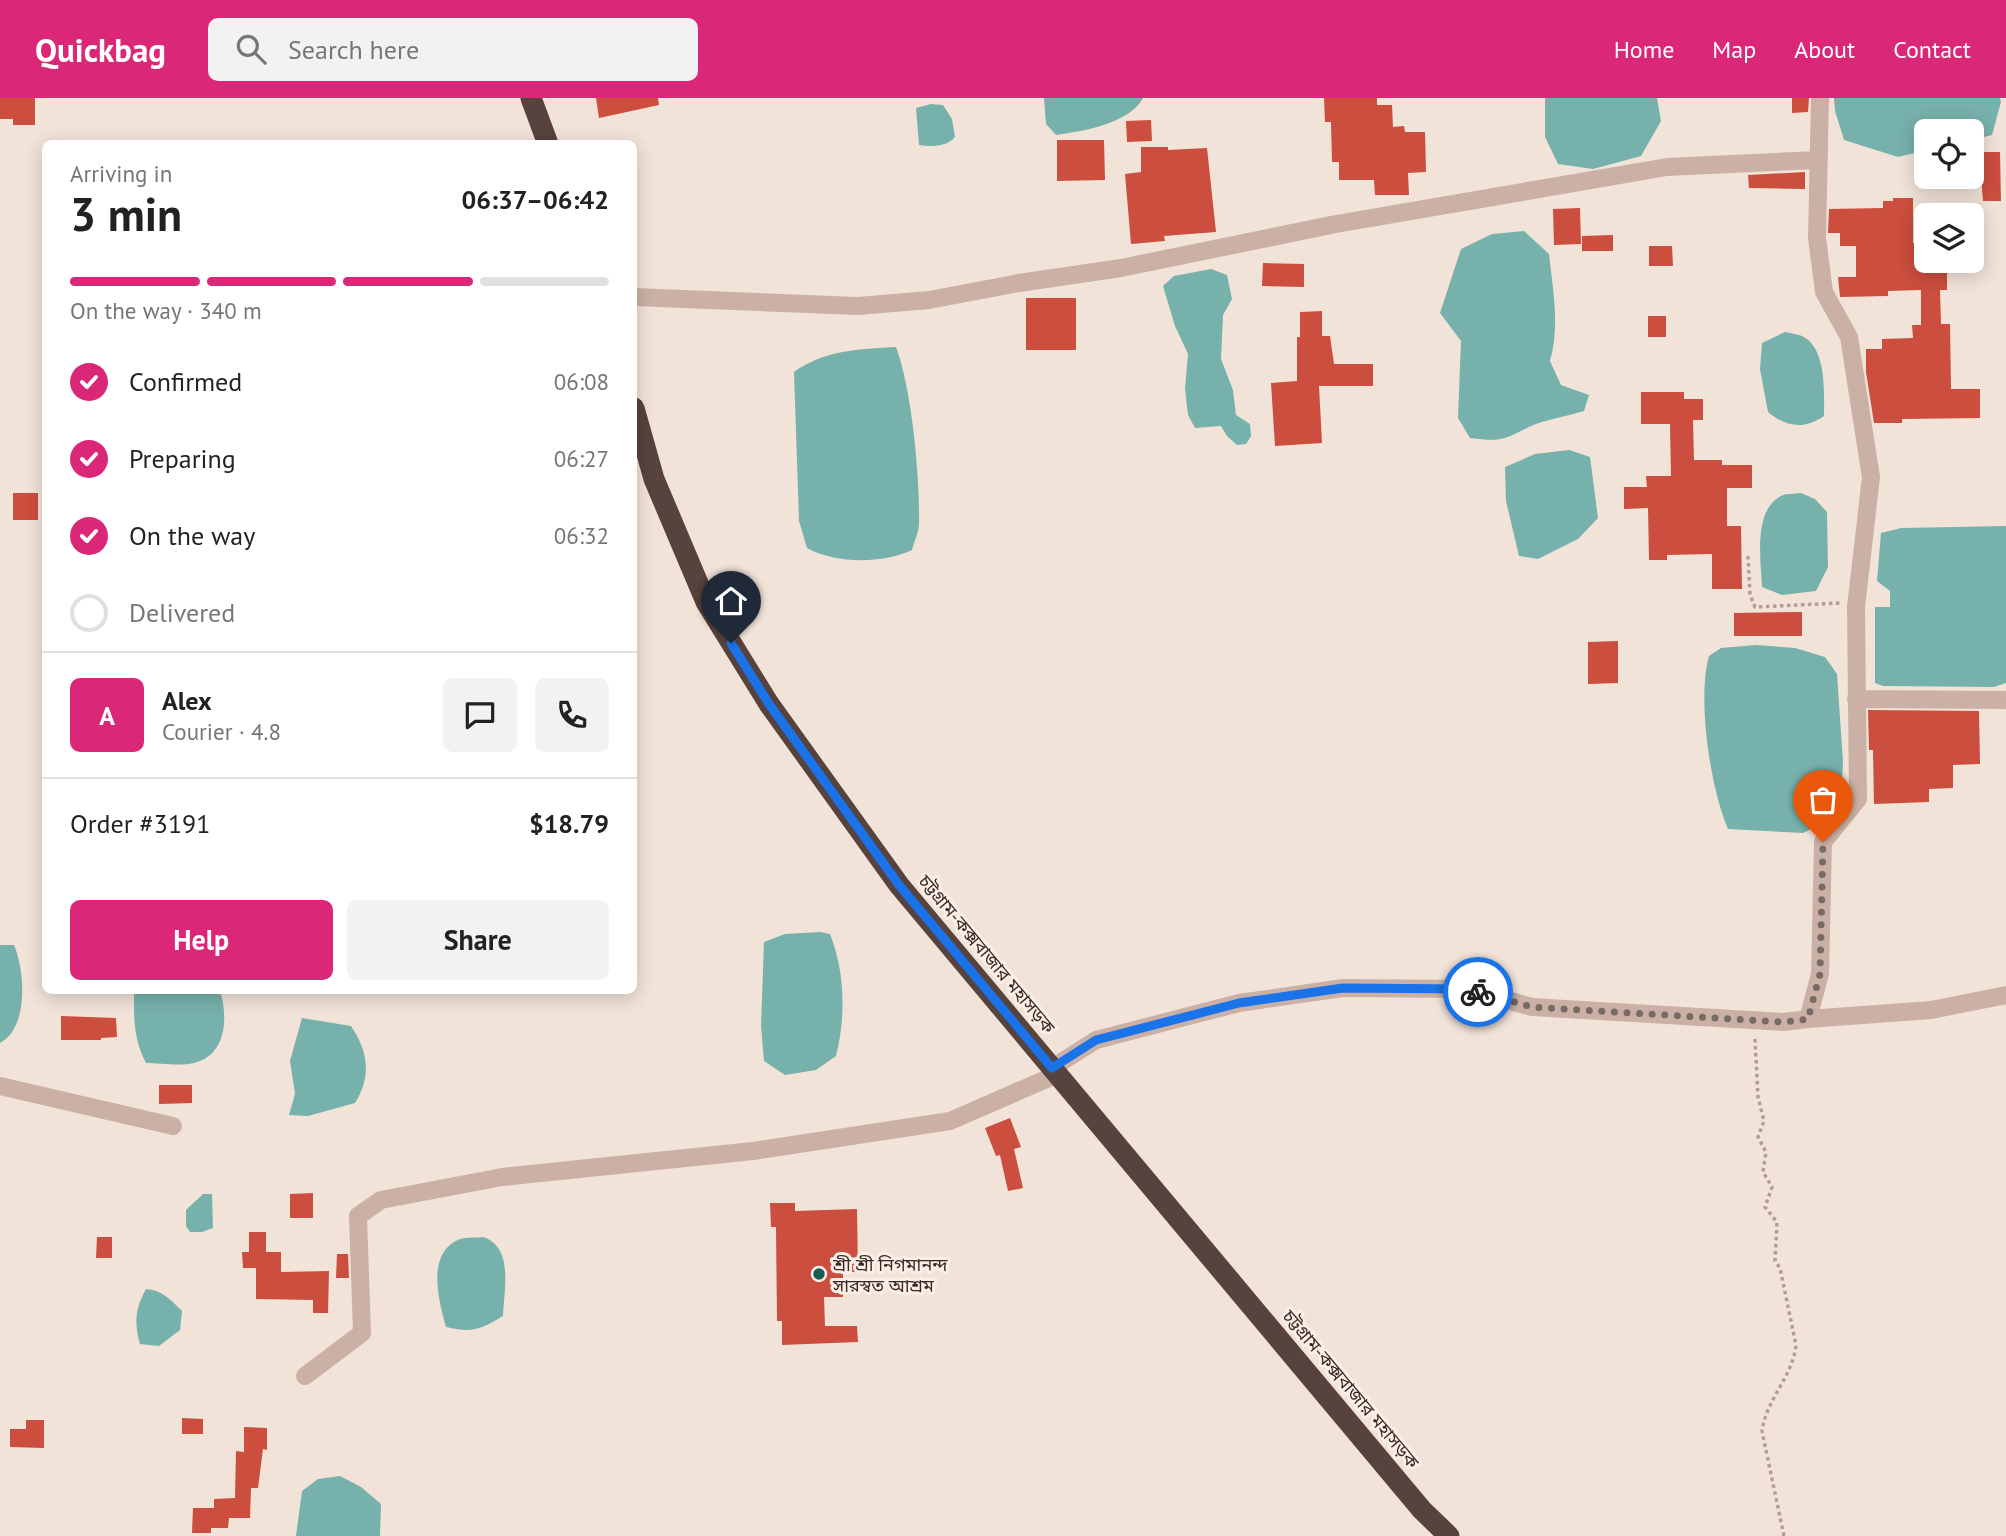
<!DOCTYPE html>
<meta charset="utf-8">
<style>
body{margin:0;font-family:"PT Sans","Noto Sans Bengali",sans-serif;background:#f2f2f2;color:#222;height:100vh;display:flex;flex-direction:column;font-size:26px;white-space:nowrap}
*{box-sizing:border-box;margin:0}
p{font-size:23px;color:#767676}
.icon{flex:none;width:38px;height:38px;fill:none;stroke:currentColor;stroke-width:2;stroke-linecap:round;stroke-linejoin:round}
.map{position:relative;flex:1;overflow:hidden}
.details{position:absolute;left:42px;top:42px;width:595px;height:854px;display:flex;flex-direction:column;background:#fff;border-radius:10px;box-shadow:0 4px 18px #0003}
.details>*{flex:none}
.controls{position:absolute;left:1914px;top:21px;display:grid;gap:14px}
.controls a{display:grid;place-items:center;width:70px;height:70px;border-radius:10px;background:#fff;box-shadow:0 4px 18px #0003;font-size:35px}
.pin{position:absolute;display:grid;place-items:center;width:60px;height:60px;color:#fff;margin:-72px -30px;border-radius:50% 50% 50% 0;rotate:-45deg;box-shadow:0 0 7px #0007}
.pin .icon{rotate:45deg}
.courier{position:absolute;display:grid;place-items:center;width:70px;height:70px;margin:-35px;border:5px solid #1a73e8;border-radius:50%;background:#fff;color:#222;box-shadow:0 2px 9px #0007}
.headline em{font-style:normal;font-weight:800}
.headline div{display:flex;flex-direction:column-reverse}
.headline{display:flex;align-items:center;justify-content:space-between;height:119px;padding:0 28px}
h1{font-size:46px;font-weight:800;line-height:52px}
.bar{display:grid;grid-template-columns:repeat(4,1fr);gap:10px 7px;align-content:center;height:84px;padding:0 28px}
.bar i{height:9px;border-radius:5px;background:#e0e0e0}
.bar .on{background:#db2777}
.bar p{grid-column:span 4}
.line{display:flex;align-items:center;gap:18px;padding:0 28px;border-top:2px solid #e0e0e0}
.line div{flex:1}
.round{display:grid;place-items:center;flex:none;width:74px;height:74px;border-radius:10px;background:#f2f2f2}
ol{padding:0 28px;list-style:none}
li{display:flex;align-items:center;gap:21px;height:77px}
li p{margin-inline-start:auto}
li .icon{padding:7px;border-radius:50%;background:#db2777;color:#fff;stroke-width:4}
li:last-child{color:#767676}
li i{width:38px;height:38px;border:4px solid #e0e0e0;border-radius:50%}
.cta{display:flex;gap:14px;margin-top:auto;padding:14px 28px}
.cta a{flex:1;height:80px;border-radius:10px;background:#db2777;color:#fff;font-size:28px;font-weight:800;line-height:80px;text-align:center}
.cta a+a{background:#f2f2f2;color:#222}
header{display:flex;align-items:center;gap:42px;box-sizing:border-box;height:98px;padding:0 35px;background:#db2777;color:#fff}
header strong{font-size:33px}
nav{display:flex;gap:38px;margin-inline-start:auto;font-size:24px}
.search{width:490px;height:63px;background:#f2f2f2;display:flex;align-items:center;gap:18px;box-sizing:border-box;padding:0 24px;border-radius:10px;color:#767676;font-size:26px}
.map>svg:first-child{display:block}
</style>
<header>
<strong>Quickbag</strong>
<div class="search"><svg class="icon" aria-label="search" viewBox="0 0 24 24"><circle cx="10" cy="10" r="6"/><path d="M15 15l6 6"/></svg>Search here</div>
<nav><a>Home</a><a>Map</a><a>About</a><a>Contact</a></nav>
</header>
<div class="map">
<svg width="2006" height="1438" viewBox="0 0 2006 1438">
<rect width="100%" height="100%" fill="#f2e3d9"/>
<path fill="#77b1ac" d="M1044,0H1143C1129,26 1083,33 1056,37L1046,26Z
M1545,0H1657L1661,23L1641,58L1593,71L1558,66L1545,39Z
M1834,0H2000L2001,4L1992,37L1972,42V33H1927V52L1898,59L1844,42L1835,13Z
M931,6L943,7L952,21L955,39C947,49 931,49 919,47L916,10Z
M1524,133L1549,156C1553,192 1560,228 1550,263L1561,287L1589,297L1584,313C1568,318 1543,322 1529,329C1503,342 1500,344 1470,340L1458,320L1461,243L1440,215L1461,151L1492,136Z
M1211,171L1227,177L1232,201L1223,217L1221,261L1233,292L1236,317L1250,326L1251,338L1246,346L1237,347L1227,338L1221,328L1195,330L1188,317L1185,291L1188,256L1175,228L1163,188L1174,178Z
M1785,234C1790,235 1797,236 1802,238C1827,250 1824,294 1824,318C1804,332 1786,329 1768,314L1760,271L1762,245Z
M896,249C912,292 920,380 919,426C919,434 914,443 912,452C881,466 837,466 807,450L799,423L794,274C825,252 859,251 896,249Z
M1569,352L1590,359L1598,420L1578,441L1538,461L1519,458L1506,403L1505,369L1535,356Z
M1801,395L1815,401L1827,414L1828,469L1816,493L1782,497L1762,489C1761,463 1753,415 1779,399C1785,395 1794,396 1801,395Z
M2006,428V585L1994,589L1883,588L1875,585V509H1890V493L1877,483L1881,435L1901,430Z
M1756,547L1795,550L1825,559L1837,576L1843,664L1841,699L1827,723L1803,735L1728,731C1710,689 1697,601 1709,558L1721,550Z
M820,834L830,836C845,874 846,918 836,958L816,972L785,977L764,963L761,928L764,844L785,836Z
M0,847H14C25,872 29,930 0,945Z
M134,893H220C228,917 227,955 197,964C183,969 161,965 146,965C133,940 134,920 134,893Z
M302,920L351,928C368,953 372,978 355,1005L308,1018L289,1017L295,996L290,963Z
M203,1096H212L213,1130L202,1134H190L186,1128V1112Z
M483,1139C514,1149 504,1191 503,1218C480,1232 472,1235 446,1229C439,1203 425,1155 460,1141C466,1139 476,1140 483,1139Z
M146,1191C162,1192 171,1202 182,1213L180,1232L159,1248L140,1246C134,1225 135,1211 146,1191Z
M340,1378L361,1389L381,1406L380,1438H296L302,1393L318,1381Z"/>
<path fill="#cb4e3e" d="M0,0H35V27H13V21H0Z
M596,0H658L659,7L599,20Z
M1324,0H1377V7H1392L1393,29L1404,28L1405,34H1425L1426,74L1408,75L1409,97H1375L1374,82H1339V64H1332L1331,24H1325Z
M1792,0H1809L1808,14L1792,15Z
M1151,22L1152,43L1127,44L1126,23Z
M1057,42H1104L1105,82L1057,83Z
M1141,49H1168V52L1207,50L1216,134L1164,138L1165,143L1131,146L1125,76L1141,74Z
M1979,54H2000L2001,103H1983Z
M1805,74V91L1749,90L1748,77Z
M1893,100H1913V145H1920L1921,155H1927V163H1935V175H1947V192H1940L1941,226H1950L1951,291H1980V320L1902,321V325H1874L1866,274V251H1882V241L1913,240L1912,227H1921V192L1888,193V198L1840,199L1838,179H1856V148H1840V135H1828L1829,111L1883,110V103H1893Z
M1580,110L1581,146L1554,147L1553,111Z
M1613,137V153H1582V138Z
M1649,148H1672L1673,168H1649Z
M1263,165L1304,166V189L1262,188Z
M1026,200H1076V252H1026Z
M1322,213V238H1330L1334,266H1373V288H1319L1322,345L1275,348L1271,285L1297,283V239H1300V214Z
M1648,218H1666V239H1648Z
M1641,294H1684V301H1703V322H1693L1694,362H1722V367H1752V390H1727V428H1741L1742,491H1712V456L1667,457V462H1649L1648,410L1624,411V389H1647L1646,378H1671L1670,326H1641Z
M13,395H38V422H13Z
M1802,514V538H1734V515Z
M1618,543V585L1588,586V544Z
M1868,612L1979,613L1980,666L1953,667V690L1929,691V704L1874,706L1873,652H1869Z
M61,918L116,920L117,939L101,940V942H61Z
M159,987H192V1005L159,1006Z
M1010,1020L1021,1049L1014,1051L1023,1090L1008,1093L1000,1057L996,1058L985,1030Z
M313,1095V1120H290V1096Z
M770,1105H795V1113L857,1111L858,1174H843V1199H824L825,1228H857L858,1244L782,1247V1223H777L776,1129H771Z
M249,1134H266V1154H281V1174L329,1173L328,1215H313V1202L256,1201V1170H243L242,1154H249Z
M97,1139H112V1160H96Z
M337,1156H348L349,1180H336Z
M182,1320L203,1321V1336H182Z
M26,1322H44V1350L10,1349V1331H26Z
M244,1329L267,1330V1352L263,1351L258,1390H251L250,1420H229L228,1430H211V1435H192L193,1410H214V1401L235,1400L236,1353L244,1354Z"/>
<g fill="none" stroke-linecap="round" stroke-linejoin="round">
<path stroke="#b79b8f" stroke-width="3.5" stroke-dasharray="3.5 3.5" stroke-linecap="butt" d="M1748,458L1750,497L1755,509L1840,505
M1755,941L1758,999L1764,1023L1758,1039L1766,1054L1763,1074L1772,1089L1765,1109L1777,1124L1775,1163L1780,1170L1796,1247C1793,1278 1766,1302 1762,1333L1784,1438"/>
<path stroke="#cbb1a5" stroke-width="18" d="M634,199L858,208L929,202L1019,185L1121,170L1336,126L1667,69L1817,62
M1856,601L2006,602
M1808,921L1931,912L2006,897
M1052,970L1096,942L1239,905L1343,890L1468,891L1532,909L1784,924L1808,921L1820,876L1823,744L1858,701L1856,509L1871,379L1849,239L1824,194L1817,140L1820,0
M0,988L173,1028
M305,1278L362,1235L358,1118L381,1102L502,1079L753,1053L950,1023L1058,976"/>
<path stroke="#57423d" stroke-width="21" d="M531,0L548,46
M634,310L654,381L706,504L769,606L899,787L1422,1412L1449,1438"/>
</g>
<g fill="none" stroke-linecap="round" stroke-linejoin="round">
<path stroke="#786a65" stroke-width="7" stroke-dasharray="0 12.6" d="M1478,894L1532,909L1784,924L1808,921L1820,876L1823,744"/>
<path stroke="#1a73e8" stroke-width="9" d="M731,545L769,606L899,787L1052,970L1096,942L1239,905L1343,890L1468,891L1478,894"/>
</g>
<circle fill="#1a5955" stroke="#faeee5" stroke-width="2.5" cx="819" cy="1176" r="7"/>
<g text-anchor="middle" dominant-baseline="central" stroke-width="6" stroke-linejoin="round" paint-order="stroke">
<g font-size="18" fill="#362926" stroke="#faeee5">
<text transform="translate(987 856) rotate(50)">চট্টগ্রাম-কক্সবাজার মহাসড়ক</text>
<text transform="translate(1351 1291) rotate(50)">চট্টগ্রাম-কক্সবাজার মহাসড়ক</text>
</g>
<g font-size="18" fill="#362926" stroke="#faeee5" text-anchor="start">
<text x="833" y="1166">শ্রী শ্রী নিগমানন্দ<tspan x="833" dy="21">সারস্বত আশ্রম</tspan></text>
</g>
</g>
</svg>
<div class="controls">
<a><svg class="icon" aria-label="locate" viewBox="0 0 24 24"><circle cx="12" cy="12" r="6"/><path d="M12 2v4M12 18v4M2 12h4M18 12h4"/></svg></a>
<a><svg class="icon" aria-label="layers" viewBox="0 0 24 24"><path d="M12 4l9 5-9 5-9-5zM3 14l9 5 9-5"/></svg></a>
</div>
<div class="pin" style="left:1823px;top:744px;background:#ea580c"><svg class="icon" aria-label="bag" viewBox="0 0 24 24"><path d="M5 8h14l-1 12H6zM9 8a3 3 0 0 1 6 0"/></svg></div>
<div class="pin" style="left:731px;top:545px;background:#1f2937"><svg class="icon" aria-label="home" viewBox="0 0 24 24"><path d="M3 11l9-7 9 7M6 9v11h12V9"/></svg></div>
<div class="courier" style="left:1478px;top:894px"><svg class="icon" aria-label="bike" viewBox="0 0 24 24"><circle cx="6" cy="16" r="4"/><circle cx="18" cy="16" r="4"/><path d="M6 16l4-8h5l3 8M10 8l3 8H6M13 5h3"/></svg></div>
<section class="details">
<div class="headline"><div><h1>3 min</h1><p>Arriving in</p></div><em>06:37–06:42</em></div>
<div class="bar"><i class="on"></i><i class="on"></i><i class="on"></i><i></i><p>On the way · 340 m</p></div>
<ol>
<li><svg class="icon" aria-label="check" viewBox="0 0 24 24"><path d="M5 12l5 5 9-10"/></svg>Confirmed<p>06:08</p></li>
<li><svg class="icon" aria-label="check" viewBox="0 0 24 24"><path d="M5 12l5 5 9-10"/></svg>Preparing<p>06:27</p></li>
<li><svg class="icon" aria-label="check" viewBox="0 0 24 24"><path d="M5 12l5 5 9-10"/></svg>On the way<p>06:32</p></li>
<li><i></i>Delivered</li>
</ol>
<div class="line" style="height:126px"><b class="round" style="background:#db2777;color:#fff">A</b><div><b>Alex</b><p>Courier · 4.8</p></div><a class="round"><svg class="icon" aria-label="chat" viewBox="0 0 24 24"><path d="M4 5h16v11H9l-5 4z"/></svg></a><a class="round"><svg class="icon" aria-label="phone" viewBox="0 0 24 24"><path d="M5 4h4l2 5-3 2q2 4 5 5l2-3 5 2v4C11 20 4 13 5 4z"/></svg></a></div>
<div class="line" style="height:91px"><div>Order #3191</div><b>$18.79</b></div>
<div class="cta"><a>Help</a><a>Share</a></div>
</section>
</div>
